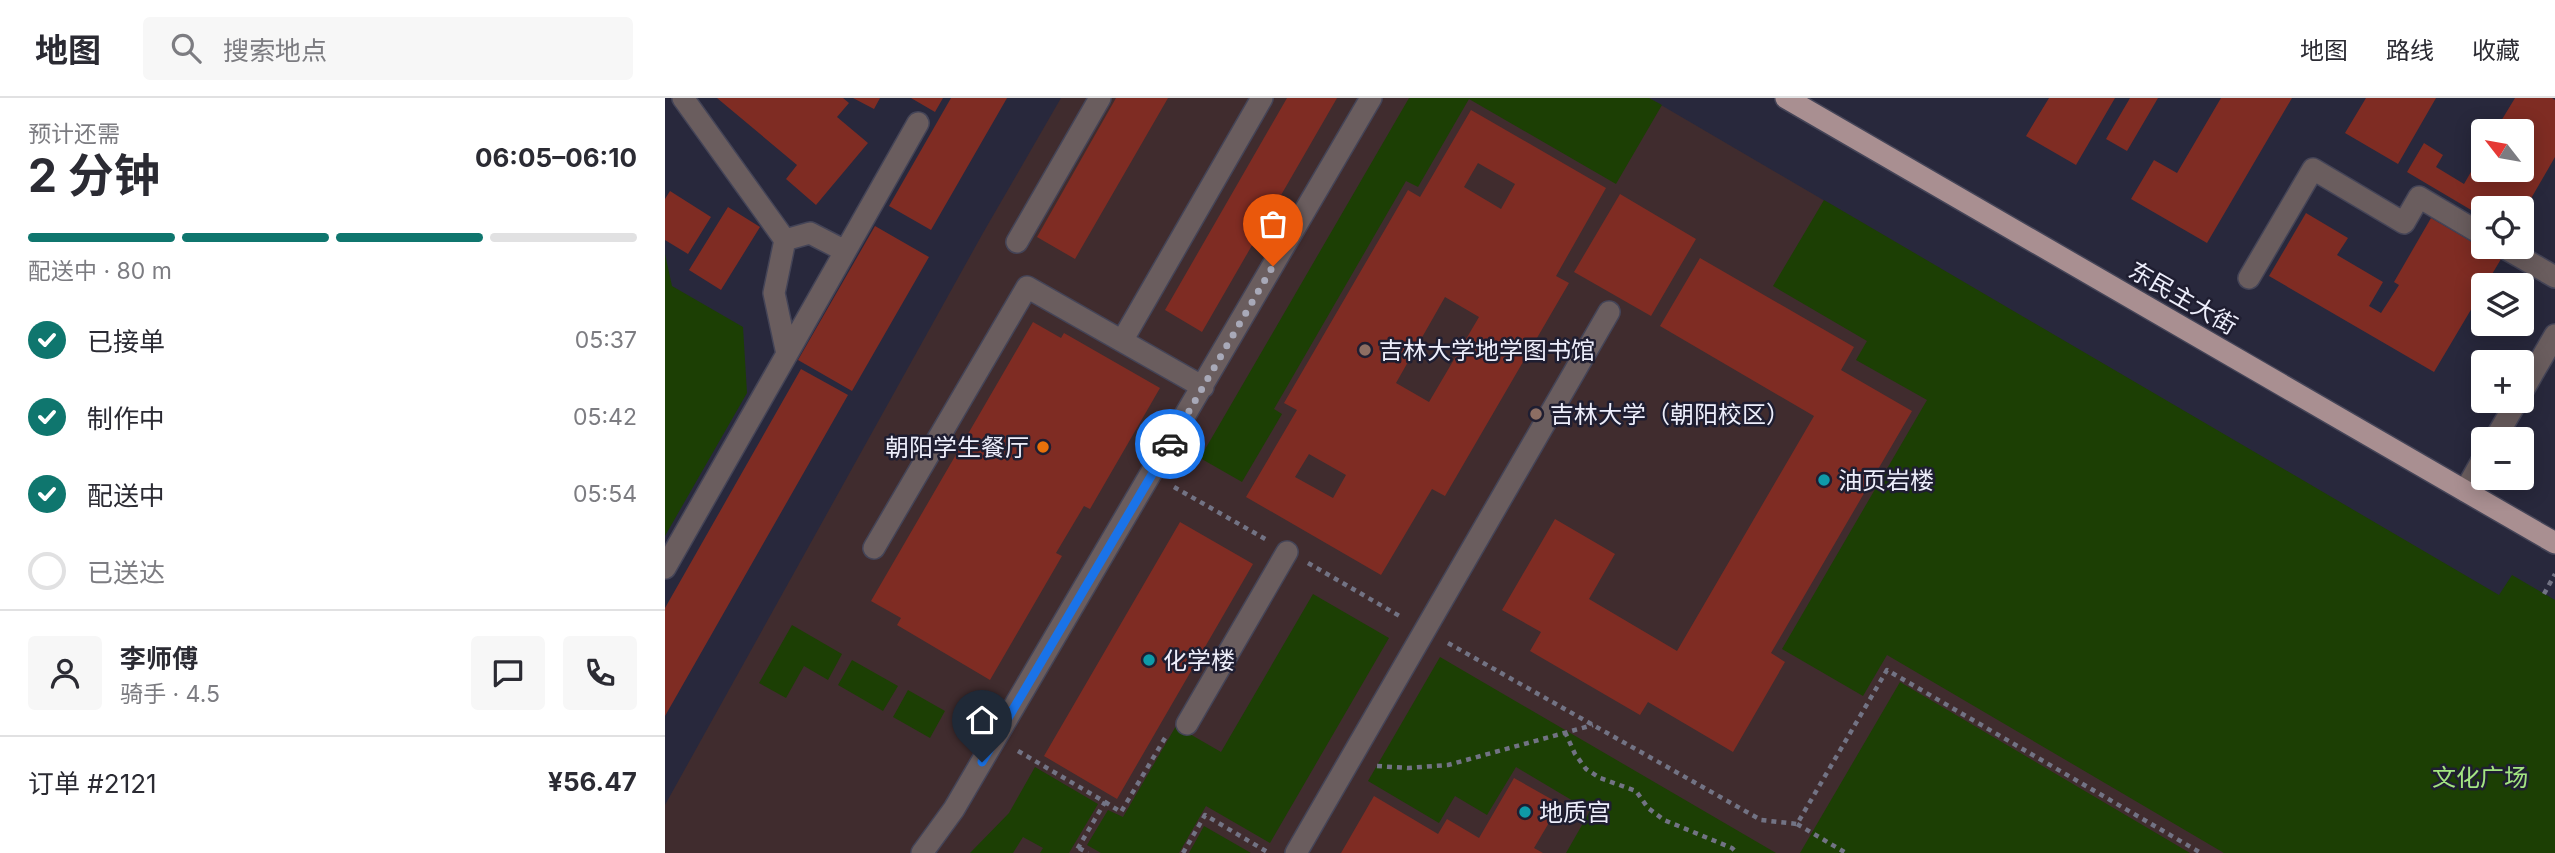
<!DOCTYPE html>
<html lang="zh">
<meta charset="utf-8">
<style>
body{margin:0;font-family:Inter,"Noto Sans SC",sans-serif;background:#f7f7f7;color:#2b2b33;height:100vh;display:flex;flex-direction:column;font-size:26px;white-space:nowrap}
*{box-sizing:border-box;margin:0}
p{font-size:23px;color:#7c7c81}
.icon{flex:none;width:38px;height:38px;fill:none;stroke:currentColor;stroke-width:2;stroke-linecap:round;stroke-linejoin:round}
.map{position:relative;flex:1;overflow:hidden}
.side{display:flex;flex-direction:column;background:#fff;width:665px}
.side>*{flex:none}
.needle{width:46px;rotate:301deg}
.tools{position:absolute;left:1806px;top:21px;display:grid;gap:14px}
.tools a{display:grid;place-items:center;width:63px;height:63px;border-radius:7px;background:#fff;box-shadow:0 4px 18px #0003;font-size:35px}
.pin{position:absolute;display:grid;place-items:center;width:60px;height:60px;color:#fff;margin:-72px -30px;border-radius:50% 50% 50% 0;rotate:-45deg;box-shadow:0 0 7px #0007}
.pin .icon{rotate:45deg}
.courier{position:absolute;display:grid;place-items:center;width:70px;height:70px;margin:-35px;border:5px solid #1a73e8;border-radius:50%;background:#fff;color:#222;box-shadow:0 2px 9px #0007}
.overview em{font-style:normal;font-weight:700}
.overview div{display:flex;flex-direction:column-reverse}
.overview{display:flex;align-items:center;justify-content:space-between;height:119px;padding:0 28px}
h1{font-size:46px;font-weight:700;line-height:52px}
.bar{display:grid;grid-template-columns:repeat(4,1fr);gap:10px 7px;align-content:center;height:84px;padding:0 28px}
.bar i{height:9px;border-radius:5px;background:#e1e1e2}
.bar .on{background:#0f766e}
.bar p{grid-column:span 4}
.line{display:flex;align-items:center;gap:18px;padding:0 28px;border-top:2px solid #e1e1e2}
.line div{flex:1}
.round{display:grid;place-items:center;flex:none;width:74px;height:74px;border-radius:7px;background:#f7f7f7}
ol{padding:0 28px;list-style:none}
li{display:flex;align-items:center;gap:21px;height:77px}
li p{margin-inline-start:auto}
li .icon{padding:7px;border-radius:50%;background:#0f766e;color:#fff;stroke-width:4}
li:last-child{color:#7c7c81}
li i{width:38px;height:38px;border:4px solid #e1e1e2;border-radius:50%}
header{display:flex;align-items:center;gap:42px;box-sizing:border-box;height:98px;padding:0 35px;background:#fff;border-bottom:2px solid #e1e1e2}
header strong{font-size:33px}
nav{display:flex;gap:38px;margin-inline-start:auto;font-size:24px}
.search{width:490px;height:63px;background:#f7f7f7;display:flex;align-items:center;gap:18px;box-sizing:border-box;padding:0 24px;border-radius:7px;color:#7c7c81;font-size:26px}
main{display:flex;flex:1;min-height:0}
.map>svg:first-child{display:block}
</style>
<header>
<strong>地图</strong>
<div class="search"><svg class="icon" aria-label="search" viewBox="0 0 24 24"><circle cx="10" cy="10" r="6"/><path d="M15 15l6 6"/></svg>搜索地点</div>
<nav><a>地图</a><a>路线</a><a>收藏</a></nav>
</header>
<main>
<section class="side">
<div class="overview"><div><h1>2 分钟</h1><p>预计还需</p></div><em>06:05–06:10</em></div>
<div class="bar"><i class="on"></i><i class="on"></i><i class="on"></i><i></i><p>配送中 · 80 m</p></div>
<ol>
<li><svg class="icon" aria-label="check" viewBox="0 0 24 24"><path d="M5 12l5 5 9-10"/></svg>已接单<p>05:37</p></li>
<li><svg class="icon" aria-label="check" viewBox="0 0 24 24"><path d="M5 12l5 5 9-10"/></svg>制作中<p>05:42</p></li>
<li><svg class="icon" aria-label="check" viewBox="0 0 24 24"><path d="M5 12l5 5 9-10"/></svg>配送中<p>05:54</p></li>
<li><i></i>已送达</li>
</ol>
<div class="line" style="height:126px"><a class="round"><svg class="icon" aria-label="person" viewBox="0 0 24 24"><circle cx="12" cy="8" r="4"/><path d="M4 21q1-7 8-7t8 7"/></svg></a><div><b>李师傅</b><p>骑手 · 4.5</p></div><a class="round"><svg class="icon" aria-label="chat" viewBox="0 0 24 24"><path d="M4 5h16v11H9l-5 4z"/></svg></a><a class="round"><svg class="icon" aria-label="phone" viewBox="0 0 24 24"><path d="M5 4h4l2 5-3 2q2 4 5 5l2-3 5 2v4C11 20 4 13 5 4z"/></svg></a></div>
<div class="line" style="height:91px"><div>订单 #2121</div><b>¥56.47</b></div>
</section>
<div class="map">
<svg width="1890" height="755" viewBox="0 0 1890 755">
<rect width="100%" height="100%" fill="#28283c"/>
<path fill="#402c2e" d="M396,0H984L1834,498L1683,755H0V707L318,135Z"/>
<path fill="#1c3f04" d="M744,0H984L997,7L951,86L804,1L753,89L741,83L609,311L617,316L577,384L535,360Z
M1159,102L1834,497L1847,477L1890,502V755H1559L1222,557L1198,598L1117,551L1262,302L1191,262L1202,243L1108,188Z
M0,156L7,188L78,229L82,295L0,438Z
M648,496L724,540L605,745L541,708L514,755H436L422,747L443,712L458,719L511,628L556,654Z
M127,527L177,556L163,582L139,568L121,600L94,585Z
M775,559L1111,755H901L925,713L851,669L822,717L790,698L774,725L703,683Z
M187,562L233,588L218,613L173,587Z
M1235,584L1525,755H1135Z
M243,592L280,613L265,640L228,619Z
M370,669L433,706L404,755H375L378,750L358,739L348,755H305L344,715Z
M539,728L586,755H524Z"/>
<path fill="#7f2c23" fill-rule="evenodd" d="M52,0H178L184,5L172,19L203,45L151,107L121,81L132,67Z
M188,0H215L209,11Z
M246,0H278L270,14Z
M286,0H342L266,132L224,108Z
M451,0H503L410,161L372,139Z
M622,0H672L537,234L500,212Z
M1384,0H1450L1411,67L1361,38Z
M1465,0H1493L1462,53L1441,41Z
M1556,0H1627L1542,145L1466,101L1489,62L1512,75Z
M1701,0H1771L1733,66L1680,35Z
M1850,0H1887L1890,2V59L1857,116V110H1818V119L1742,74L1759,45L1778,57L1771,69L1799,86L1818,53V72H1857V33H1830Z
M806,12L941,90L891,178L904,185L780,398L767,391L716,477L581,399L632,312L619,305L743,92L755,99ZM813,65L850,86L836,111L799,89ZM780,199L814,219L764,304L731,285ZM644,356L681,377L668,400L630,379Z
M5,93L46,119L23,156L0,142V101Z
M955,96L1031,141L986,218L909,174Z
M63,109L95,129L56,192L24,172Z
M1641,115L1683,140L1672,157L1718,184L1704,208L1716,215L1734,187L1729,184L1766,120L1836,161L1769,274L1604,178Z
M210,128L264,159L187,293L133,262Z
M1035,160L1189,249L1176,272L1247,313L1106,555L1120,564L1068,654L983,604L975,617L865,553L876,534L837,512L890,421L950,456L924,501L1012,553L1149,318L995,228Z
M368,224L396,240L399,235L495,290L425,411L419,408L391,455L397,458L325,582L232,527L236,520L206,503Z
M136,271L183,297L0,618V510Z
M515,424L588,466L452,701L379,658Z
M849,680L895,706L869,750L878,755H676L709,698L773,736L782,721L814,740Z"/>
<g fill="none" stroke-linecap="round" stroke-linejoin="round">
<g stroke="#444457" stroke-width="24">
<path id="minor" d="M120,142L145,135L180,153
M352,144L435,0
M1838,149L1890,179
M1584,180L1648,71L1739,125L1754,99L1818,137
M457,243L597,0
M122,256L253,25
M1857,294L1890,237
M1830,341L1852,303
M1800,393L1818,361
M209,450L362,189L538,289
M0,470L122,256L109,195L120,142L18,0
M522,626L622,454
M257,755L289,711L706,0
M631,755L944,214"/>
</g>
<g stroke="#444457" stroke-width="24">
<path id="major" d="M1121,0L1890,445"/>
</g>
<path stroke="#727384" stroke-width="4.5" stroke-dasharray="5 5" stroke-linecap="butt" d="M509,389L602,442
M643,465L738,520
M1879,496L1890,476
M783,545L1096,722L1132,726L1222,572L1536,755
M900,634L910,656L921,671L935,680L971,693L983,710L999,722L1067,750L1072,755
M353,653L440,704L410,755
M712,668L743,670L783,667L928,627
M440,704L456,714L500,640
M1132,726L1181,755
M414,750L423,755
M518,755L540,717L604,755"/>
<use href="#minor" stroke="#6a5d5e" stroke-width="21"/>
<use href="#major" stroke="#a98f91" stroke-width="21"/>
</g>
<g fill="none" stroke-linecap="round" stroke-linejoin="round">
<path stroke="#a8a9b8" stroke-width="7" stroke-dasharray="0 12.6" d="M505,346L608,168"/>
<path stroke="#1a73e8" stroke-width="9" d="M317,664L505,346"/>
</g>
<g fill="#8d6e63" stroke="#1f1e31" stroke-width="2.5">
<circle cx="700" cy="252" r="7"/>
<circle cx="871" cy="316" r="7"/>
</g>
<circle fill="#e8710a" stroke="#1f1e31" stroke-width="2.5" cx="378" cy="349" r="7"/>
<g fill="#0f9aa8" stroke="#1f1e31" stroke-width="2.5">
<circle cx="1159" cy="382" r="7"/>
<circle cx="484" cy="562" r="7"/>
<circle cx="860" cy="714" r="7"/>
</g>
<g text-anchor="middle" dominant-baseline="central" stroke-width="5" stroke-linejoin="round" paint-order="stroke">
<g font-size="24" fill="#edeefb" stroke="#1f1e31">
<text transform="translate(1518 200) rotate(30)">东民主大街</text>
</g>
<g font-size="24" fill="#edeefb" stroke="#1f1e31" text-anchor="start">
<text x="714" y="252">吉林大学地学图书馆</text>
<text x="885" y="316">吉林大学（朝阳校区）</text>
<text x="364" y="349" text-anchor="end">朝阳学生餐厅</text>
<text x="1173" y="382">油页岩楼</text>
<text x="498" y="562">化学楼</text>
<text x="874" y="714">地质宫</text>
</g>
<g font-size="24" fill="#a3e582" stroke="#1f1e31">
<text x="1815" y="679">文化广场</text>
</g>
</g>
</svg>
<div class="tools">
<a><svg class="needle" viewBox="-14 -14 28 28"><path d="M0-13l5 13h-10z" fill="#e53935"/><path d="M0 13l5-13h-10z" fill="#7c7c81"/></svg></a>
<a><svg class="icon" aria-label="locate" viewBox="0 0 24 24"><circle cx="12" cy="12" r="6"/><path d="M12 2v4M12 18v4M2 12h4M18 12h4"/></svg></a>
<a><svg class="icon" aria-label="layers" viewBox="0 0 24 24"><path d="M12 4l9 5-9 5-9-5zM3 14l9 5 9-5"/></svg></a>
<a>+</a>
<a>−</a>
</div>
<div class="pin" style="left:608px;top:168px;background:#ea580c"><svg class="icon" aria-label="bag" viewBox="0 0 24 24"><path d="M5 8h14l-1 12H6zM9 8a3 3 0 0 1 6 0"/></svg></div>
<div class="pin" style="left:317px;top:664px;background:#1f2937"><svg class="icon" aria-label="home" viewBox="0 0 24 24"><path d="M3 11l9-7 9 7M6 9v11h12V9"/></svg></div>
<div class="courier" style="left:505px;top:346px"><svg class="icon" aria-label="car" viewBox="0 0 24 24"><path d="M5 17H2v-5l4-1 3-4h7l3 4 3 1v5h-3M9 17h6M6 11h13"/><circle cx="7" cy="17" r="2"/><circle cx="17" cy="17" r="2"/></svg></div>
</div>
</main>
